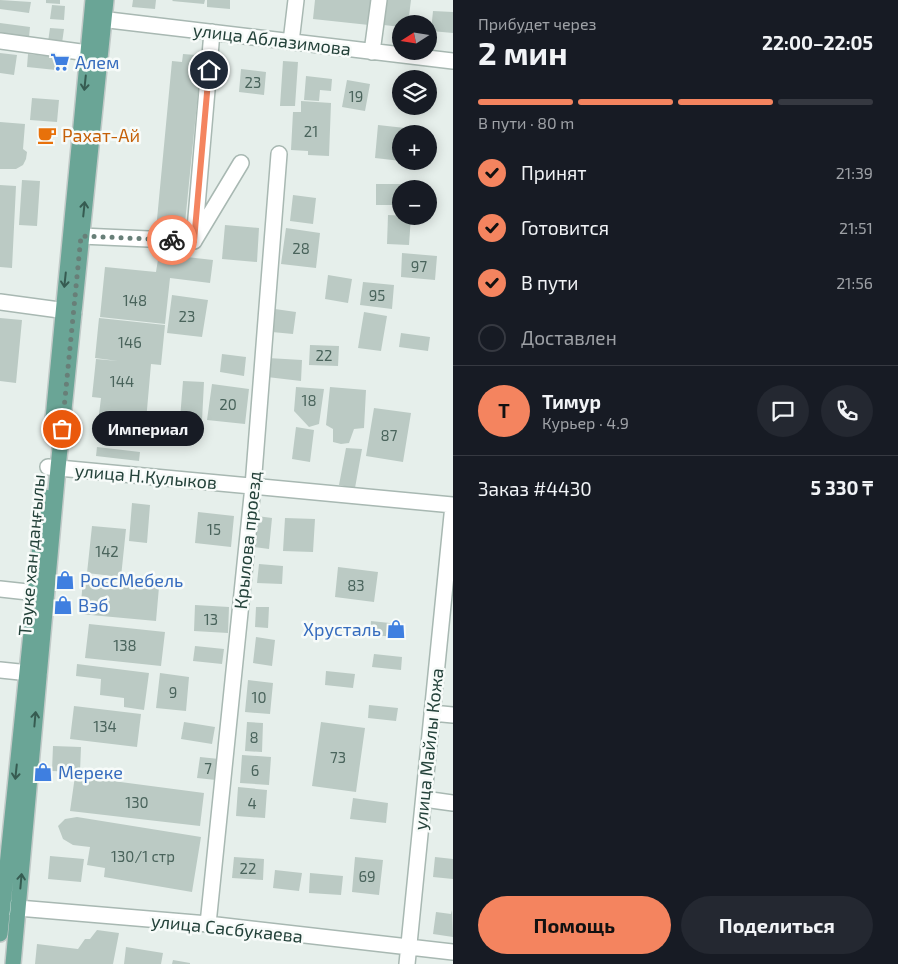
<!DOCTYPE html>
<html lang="ru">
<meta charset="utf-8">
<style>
body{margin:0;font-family:"Exo 2",sans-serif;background:#242831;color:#f1f3f6;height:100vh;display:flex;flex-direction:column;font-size:19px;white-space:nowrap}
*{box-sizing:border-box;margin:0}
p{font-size:16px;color:#9ea1a6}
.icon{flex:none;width:28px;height:28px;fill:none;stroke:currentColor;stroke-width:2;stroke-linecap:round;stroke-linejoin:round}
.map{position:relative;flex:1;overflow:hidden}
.details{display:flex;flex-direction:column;background:#171b24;width:445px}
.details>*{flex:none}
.needle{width:32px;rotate:258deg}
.buttons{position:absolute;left:392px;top:15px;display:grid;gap:10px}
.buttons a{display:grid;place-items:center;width:45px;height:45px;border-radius:50%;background:#171b24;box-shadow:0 2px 12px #0003;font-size:25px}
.pin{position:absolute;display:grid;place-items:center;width:42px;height:42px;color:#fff;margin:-21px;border:2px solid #fff;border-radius:50%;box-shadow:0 1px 5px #0007}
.courier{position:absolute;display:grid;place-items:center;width:50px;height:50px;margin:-25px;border:4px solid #f4845f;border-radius:50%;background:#fff;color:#222;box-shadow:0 1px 6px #0007}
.bubble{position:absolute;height:35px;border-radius:18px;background:#171b24;box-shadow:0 2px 12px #0003;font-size:16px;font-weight:700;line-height:35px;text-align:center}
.summary em{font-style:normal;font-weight:700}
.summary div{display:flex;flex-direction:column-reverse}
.summary{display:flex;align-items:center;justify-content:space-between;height:85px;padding:0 25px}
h1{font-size:32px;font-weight:700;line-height:38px}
.bar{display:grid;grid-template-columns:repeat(4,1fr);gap:8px 5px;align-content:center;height:60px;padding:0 25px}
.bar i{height:6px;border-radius:4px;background:#363941}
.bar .selected{background:#f4845f}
.bar p{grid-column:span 4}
.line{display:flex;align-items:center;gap:12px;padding:0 25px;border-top:1px solid #363941}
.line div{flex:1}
.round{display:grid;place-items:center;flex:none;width:52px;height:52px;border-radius:26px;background:#242831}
ol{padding:0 25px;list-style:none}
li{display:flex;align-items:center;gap:15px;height:55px}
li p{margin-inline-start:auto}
li .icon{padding:5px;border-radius:50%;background:#f4845f;color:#111;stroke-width:4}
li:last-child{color:#9ea1a6}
li i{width:28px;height:28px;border:2px solid #363941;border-radius:50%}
.cta{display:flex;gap:10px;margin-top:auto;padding:10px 25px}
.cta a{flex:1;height:58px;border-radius:30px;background:#f4845f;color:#111;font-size:20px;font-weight:700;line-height:58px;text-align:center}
.cta a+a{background:#242831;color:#f1f3f6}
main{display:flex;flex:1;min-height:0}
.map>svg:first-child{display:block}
</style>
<main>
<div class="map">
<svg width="453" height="964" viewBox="0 0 453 964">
<rect width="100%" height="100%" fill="#e6efeb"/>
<path fill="#bbcac4" d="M0,0L31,2L29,13L0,9Z
M46,0H60V4L46,3Z
M133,0H156L155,9L132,7Z
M173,0H205L204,4L172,1Z
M207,0H230V9L207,7Z
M315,0H371L369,25L313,19Z
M386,0H411L408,24H401V27L384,25Z
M52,5L65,6L64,20L50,19Z
M433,11L453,12V33L431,31Z
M0,23L30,27L29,37L0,33Z
M50,28L64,29L62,43L48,42Z
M0,53L17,55L14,75L0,73Z
M28,54L57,57L56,70L27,67Z
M183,54L196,55L193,82L199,83L184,233L156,230L172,61L182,62Z
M283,61L298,62L295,106H280Z
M241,69L266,72L264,95L239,92Z
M306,76L332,79L331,91L320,90L319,101L304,100Z
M347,80L370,84L365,111L342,107Z
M32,98L59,100L57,122L30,120Z
M301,101L331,103L329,156L308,155V151L291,150L293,112H301Z
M402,106H426L425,113L402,109Z
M0,122L25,124L23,149L27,152L26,159L23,165L16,169H0Z
M378,125L405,128L404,134H401V161L375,158Z
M22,180L40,181L37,226L19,225Z
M376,184H412V189H401V205H376Z
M0,185L16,186L12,268L0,267Z
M293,195L316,198L313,224L290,221Z
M388,215L411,216L409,245L387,244Z
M225,225L259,228L257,262L222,259Z
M286,228L320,233L316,268L281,264Z
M160,247L177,248L178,256L213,260L210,283L170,278L165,324L100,317L105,267L156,272Z
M402,253L437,256L435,280L401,277Z
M328,275L352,279L348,303L325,299Z
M363,282L394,285L392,309L360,305Z
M172,295L208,300L202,337L167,333Z
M275,309L296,312L293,334L272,332Z
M364,312L387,316L381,351L358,348Z
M0,318L22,320L16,383L0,381Z
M99,318L165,325L161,365L151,364L144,444L111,440L112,432L97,430L101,398L92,397L96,359L118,361L95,358Z
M401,333L430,337L428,351L399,347Z
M310,345L339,346L338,366L309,365Z
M222,354L246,357L244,376L220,372Z
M268,358L302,360L301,381L267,377Z
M183,381L204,382L202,421L180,419Z
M212,384L249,389L245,424L207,420Z
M296,387L324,389L319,424L309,427L294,411Z
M330,387L366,390L364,428L354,429L349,443L341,444L333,442V429L326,425Z
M374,408L411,413L403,462L366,456Z
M296,427L314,430L310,462L292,459Z
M97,447L140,452L139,461L96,456Z
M346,448L362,449L355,488L339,485Z
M132,503L150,505L147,543L129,541Z
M198,512L234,516L231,547L195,543Z
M257,516L272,518L269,549L254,547Z
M285,518L315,519L313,552L283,551Z
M92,526L126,529L121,577L87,573Z
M259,564L283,566L282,584L257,583Z
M338,567L378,572L374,602L335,597Z
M83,580L159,587L156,621L80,614Z
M195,605L229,607L228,633L194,631Z
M256,607H269L268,628L255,627Z
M371,621L399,624L398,637L370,635Z
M89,624L165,632L161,666L85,658Z
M256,637L275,640L272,666L253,663Z
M195,646L224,649L222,664L193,661Z
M374,654L402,657L401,670L372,667Z
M77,664L149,673L144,710L124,707V698L100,695L101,679L76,676Z
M326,671L355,674L353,688L325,685Z
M160,673L189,677L186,711L156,708Z
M248,680L273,683L270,714L245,712Z
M369,705L398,708L396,721L368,718Z
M74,706L141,714L137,747L70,739Z
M184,722L215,727L212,744L181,739Z
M247,722L263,723L262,752L245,751Z
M321,722L365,728L356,792L312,786Z
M53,746L81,747L80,772L52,771Z
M242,755L271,757L269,785L240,783Z
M200,757L219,759L216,780L197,778Z
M75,776L204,793L200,826L70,811Z
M238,787L267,790L265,818L236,816Z
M353,798L388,803L386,823L350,819Z
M77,817L201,837L192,892L104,877L105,868L87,865L90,847L73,845L63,839L58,826L65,819Z
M50,856L84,859L81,882L48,879Z
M234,857L264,859L263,880L232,878Z
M355,857L383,860L379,895L352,892Z
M435,857L453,859V879L433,877Z
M275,870L302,873L299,891L273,888Z
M310,873L343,876L341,895L309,893Z
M452,910L453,937L433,934L436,912L451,914Z
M97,930L119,933L113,964H35L37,944L78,949L85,939H90Z
M126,947L163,953L161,964H124Z
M173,960L190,963V964H172Z"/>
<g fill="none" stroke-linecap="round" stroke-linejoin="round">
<g stroke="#a8b8b2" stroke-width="18">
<path id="minor" d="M92,18L453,61
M0,41L88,53
M291,42L296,0
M372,52L379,0
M81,236L194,241L241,163
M194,241L212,32
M0,302L74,312
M48,467L453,505
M0,589L46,594
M0,670L39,674
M432,713L453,715
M424,799L453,803
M6,907L208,924L453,952
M208,924L253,486L279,154
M407,964L453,505"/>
</g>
<g stroke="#c2cac8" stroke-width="18">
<path id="major" d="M53,419L93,0
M0,934L45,497
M13,964L58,468L106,0"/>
</g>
<use href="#minor" stroke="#fff" stroke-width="15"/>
<use href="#major" stroke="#6aa596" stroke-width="15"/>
</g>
<defs><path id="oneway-shaft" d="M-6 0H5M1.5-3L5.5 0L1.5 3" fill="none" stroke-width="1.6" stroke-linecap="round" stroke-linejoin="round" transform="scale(1.25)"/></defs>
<g stroke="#365b51">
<use href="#oneway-shaft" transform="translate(85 83) rotate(96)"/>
<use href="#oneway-shaft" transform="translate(84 209) rotate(-84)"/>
<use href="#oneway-shaft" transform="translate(65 280) rotate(96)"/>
<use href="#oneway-shaft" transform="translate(35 719) rotate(-85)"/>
<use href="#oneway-shaft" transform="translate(16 772) rotate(96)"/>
<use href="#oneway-shaft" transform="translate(21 881) rotate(-85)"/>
</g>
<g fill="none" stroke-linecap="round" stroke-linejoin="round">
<path stroke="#687f78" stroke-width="5" stroke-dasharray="0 9" d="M62,429L81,236L172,240"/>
<path stroke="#f4845f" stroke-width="6" d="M172,240L194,241L209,70"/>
</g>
<defs>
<g id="supermarket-bare" transform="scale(1.5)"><path d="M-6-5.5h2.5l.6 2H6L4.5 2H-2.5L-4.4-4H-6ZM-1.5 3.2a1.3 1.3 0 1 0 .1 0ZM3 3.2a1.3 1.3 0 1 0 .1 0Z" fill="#3f7fe0" stroke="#f7fbf9" stroke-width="2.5" paint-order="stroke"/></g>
<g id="cafe-bare" transform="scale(1.5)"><path d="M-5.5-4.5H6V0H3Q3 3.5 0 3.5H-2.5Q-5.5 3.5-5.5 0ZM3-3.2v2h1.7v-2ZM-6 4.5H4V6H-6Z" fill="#e8710a" stroke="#f7fbf9" stroke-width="2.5" paint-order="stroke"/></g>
<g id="shop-bare" transform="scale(1.5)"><path d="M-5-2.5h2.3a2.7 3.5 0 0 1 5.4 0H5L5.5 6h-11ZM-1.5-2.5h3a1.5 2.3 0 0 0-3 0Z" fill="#3f7fe0" stroke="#f7fbf9" stroke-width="2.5" paint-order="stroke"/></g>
</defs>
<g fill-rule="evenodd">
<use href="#supermarket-bare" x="60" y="62"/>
<use href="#cafe-bare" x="47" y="135"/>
<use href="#shop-bare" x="65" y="580"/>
<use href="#shop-bare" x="63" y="605"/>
<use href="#shop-bare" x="396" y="629"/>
<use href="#shop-bare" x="43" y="772"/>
</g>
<g text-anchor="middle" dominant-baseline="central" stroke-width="5" stroke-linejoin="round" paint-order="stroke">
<g font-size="15" fill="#4a645c">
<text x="253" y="82">23</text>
<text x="356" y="96">19</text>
<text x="311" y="131">21</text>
<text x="301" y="248">28</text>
<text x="419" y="266">97</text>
<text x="377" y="295">95</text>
<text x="135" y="300">148</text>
<text x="187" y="316">23</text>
<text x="130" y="342">146</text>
<text x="324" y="355">22</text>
<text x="122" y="381">144</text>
<text x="309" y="400">18</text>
<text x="228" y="404">20</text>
<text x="389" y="435">87</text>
<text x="214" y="529">15</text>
<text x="107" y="551">142</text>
<text x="356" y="585">83</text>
<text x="211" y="619">13</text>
<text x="125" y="645">138</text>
<text x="173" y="692">9</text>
<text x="259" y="697">10</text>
<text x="105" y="726">134</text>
<text x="254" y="737">8</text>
<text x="338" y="757">73</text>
<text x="208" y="768">7</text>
<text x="255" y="770">6</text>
<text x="137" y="802">130</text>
<text x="252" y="803">4</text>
<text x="143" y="856">130/1 стр</text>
<text x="248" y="868">22</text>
<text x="367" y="876">69</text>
</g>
<g font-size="18" fill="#24423a" stroke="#f7fbf9">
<text transform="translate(272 39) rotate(7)">улица Аблазимова</text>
<text transform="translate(146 476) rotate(5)">улица Н.Кулыков</text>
<text transform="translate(247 540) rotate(-84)">Крылова проезд</text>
<text transform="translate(31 555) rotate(-85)">Тәуке хан даңғылы</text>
<text transform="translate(428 749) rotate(-84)">улица Майлы Кожа</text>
<text transform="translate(227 928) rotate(6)">улица Сасбукаева</text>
</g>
<g font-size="18" fill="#366cbe" stroke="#f7fbf9" text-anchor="start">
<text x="75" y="62">Алем</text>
<text x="80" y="580">РоссМебель</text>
<text x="78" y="605">Вэб</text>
<text x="381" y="629" text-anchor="end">Хрусталь</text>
<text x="58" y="772">Мереке</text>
</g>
<g font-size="18" fill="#c56008" stroke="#f7fbf9" text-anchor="start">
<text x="62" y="135">Рахат-Ай</text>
</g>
</g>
</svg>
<div class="buttons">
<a><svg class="needle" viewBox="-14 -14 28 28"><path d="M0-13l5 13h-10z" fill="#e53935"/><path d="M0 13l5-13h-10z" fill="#9ea1a6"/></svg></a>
<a><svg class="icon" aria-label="layers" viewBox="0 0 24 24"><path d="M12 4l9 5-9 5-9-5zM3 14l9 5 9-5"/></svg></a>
<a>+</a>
<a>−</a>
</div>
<div class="pin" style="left:62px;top:429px;background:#ea580c"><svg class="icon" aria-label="bag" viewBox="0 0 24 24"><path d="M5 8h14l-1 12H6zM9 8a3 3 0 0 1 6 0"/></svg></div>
<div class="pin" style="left:209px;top:70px;background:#1f2937"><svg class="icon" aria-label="home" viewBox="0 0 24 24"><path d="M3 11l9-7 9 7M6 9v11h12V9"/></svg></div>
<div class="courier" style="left:172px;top:240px"><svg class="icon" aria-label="bike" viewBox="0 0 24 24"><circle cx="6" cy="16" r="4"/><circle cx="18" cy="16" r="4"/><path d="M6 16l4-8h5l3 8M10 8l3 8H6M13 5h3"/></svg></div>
<div class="bubble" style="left:92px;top:411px;width:112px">Империал</div>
</div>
<section class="details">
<div class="summary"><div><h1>2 мин</h1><p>Прибудет через</p></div><em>22:00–22:05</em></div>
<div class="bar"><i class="selected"></i><i class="selected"></i><i class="selected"></i><i></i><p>В пути · 80 m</p></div>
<ol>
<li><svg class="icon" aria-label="check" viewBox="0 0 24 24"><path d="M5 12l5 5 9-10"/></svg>Принят<p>21:39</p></li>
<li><svg class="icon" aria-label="check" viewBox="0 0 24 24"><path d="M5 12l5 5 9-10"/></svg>Готовится<p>21:51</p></li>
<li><svg class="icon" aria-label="check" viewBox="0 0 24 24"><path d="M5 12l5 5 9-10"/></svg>В пути<p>21:56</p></li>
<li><i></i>Доставлен</li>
</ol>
<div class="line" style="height:90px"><b class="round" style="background:#f4845f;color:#111">Т</b><div><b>Тимур</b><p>Курьер · 4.9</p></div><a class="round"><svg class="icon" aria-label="chat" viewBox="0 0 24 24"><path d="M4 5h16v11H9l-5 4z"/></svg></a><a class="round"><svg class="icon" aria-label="phone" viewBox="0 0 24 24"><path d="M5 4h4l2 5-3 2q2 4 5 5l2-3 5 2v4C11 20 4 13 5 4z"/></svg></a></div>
<div class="line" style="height:65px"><div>Заказ #4430</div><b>5 330 ₸</b></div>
<div class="cta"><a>Помощь</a><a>Поделиться</a></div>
</section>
</main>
